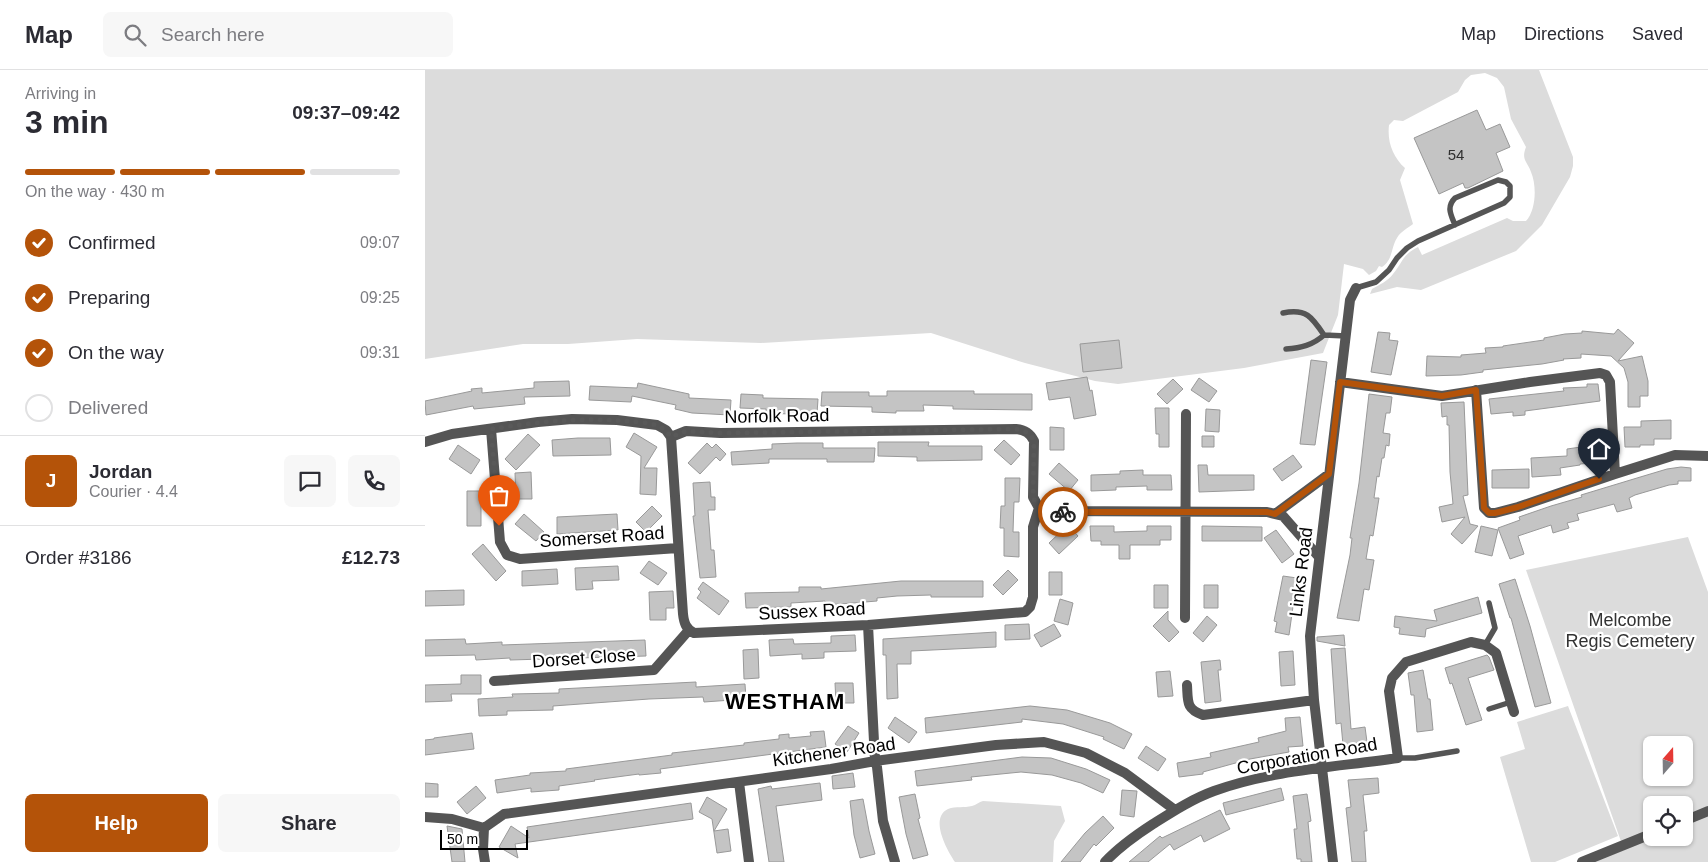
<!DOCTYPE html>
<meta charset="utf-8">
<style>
body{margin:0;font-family:Arial,sans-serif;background:#f7f7f7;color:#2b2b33;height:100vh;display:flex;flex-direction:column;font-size:19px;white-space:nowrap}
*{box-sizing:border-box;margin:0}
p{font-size:16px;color:#7c7c81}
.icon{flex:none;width:28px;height:28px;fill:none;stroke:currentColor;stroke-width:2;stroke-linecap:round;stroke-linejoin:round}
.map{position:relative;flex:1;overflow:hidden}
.details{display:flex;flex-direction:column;background:#fff;width:425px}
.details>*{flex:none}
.needle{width:32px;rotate:20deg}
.fabs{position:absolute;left:1218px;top:666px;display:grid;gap:10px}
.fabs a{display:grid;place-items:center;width:50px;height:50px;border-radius:8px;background:#fff;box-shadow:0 1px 4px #0004;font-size:25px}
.scale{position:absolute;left:15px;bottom:12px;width:88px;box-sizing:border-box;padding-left:5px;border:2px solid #000;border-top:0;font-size:14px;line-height:18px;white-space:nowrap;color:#000;-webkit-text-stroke:4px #fff;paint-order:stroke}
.pin{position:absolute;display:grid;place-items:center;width:42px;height:42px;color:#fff;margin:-51px -21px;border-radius:50% 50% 50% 0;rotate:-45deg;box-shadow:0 0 5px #0007}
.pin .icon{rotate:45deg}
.courier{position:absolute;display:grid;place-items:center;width:50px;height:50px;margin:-25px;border:4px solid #b45309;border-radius:50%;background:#fff;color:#222;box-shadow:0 1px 6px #0007}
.headline em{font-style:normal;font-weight:600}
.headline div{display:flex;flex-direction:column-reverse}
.headline{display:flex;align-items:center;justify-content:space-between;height:85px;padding:0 25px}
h1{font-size:32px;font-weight:600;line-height:38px}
.bar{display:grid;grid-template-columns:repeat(4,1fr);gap:8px 5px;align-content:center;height:60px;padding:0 25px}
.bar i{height:6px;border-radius:4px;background:#e1e1e2}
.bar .current{background:#b45309}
.bar p{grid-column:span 4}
.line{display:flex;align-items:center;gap:12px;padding:0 25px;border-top:1px solid #e1e1e2}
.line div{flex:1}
.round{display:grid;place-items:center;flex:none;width:52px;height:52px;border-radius:8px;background:#f7f7f7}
ol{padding:0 25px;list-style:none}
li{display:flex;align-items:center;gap:15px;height:55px}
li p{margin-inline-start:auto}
li .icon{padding:5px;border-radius:50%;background:#b45309;color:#fff;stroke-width:4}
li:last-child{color:#7c7c81}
li i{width:28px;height:28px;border:2px solid #e1e1e2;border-radius:50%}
.action{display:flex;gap:10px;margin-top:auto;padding:10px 25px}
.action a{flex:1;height:58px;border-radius:8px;background:#b45309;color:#fff;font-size:20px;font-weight:600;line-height:58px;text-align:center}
.action a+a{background:#f7f7f7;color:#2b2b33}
header{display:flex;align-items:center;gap:30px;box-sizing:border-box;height:70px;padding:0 25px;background:#fff;border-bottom:1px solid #e1e1e2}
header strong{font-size:24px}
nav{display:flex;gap:28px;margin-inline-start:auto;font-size:18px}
.search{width:350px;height:45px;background:#f7f7f7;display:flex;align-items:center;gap:12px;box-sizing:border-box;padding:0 18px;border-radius:8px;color:#7c7c81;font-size:19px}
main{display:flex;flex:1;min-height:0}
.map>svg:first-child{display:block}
</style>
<header>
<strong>Map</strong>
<div class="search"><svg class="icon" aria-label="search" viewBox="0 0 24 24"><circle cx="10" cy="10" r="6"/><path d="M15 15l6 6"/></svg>Search here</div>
<nav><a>Map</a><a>Directions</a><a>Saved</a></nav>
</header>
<main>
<section class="details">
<div class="headline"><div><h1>3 min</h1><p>Arriving in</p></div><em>09:37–09:42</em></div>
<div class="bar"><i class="current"></i><i class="current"></i><i class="current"></i><i></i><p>On the way · 430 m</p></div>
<ol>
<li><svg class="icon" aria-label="check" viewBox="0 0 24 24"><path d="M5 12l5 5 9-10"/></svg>Confirmed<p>09:07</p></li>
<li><svg class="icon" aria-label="check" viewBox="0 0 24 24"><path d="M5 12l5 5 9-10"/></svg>Preparing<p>09:25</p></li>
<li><svg class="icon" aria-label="check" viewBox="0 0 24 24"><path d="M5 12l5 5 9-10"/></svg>On the way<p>09:31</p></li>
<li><i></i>Delivered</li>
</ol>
<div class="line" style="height:90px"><b class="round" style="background:#b45309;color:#fff">J</b><div><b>Jordan</b><p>Courier · 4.4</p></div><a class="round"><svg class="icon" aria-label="chat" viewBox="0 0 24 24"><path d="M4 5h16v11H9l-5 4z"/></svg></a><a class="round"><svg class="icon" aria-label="phone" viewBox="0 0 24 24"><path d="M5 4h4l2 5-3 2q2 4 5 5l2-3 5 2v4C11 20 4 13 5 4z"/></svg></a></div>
<div class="line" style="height:65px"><div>Order #3186</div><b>£12.73</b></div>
<div class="action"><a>Help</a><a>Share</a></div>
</section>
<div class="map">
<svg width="1283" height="792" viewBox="0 0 1283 792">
<rect width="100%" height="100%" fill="#fff"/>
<path fill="#dcdcdc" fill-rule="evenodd" d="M0,0H1114L1148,87V96L1145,107L1117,155L1091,181L996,220L972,217L945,224L947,219C954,215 963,211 968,204C978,192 977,185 993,177L997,185L1082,148L1088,151H1101C1111,140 1112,116 1106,102C1102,91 1096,90 1101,77L1086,49L1079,17L1072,8L1060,3L1046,5L1040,10L1033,22L978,51L969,50L964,55C962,72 968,87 980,98L975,110L988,154C983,158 975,162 972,168C966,177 968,190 957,197L954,196L951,201L944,205L938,199L919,194L913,245L898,283L819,298L693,314L670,311L600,293L506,263L336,273L212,269L143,274H98L0,289Z
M1263,467L1283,522V792H1167L1199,780L1101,500ZM1226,675H1259V708H1226ZM1226,735H1259V768H1226Z
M1143,636L1193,766L1130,792H1106L1075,687L1100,679L1092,652Z
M558,731L636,736L640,751L629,771L628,792H530C522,780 504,748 523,739C531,736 539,738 547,736C551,735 554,732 558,731Z"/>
<path fill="#c4c4c4" stroke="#999" d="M1052,40L1061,60L1075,54L1085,77L1071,83L1078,101L1043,118H1040L1038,113L1014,124L989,68Z
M1193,259L1209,273L1193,291L1217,286L1223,311V326H1215V337H1203V312L1199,298L1186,286L1156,284V288L1138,289L1139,290L1117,294L1058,300V302L1036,305L1001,306L1002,286L1036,287V285L1061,283L1060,278L1078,277V276L1119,270V268L1140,264L1157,263V261L1189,264Z
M953,262L965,263L964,270L973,271L966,305L946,302Z
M694,270L697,298L658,302L655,274Z
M886,290L902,292L890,375L875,374Z
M662,307L665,321L667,320L671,345L649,349L645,327L624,330L621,313Z
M774,308L792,321L784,332L766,320Z
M748,309L758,319L742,334L732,324Z
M144,311L145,326L99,327L100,334L49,339L48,336L1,345L0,331L47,321L46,319L57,318V323L109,318V312Z
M213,313L264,324V328L306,330L305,345L267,343L250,339L251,335L207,326L206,332L164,330L165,316L212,318Z
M1162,314H1173L1175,331L1100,341V345L1088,346V342L1066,344L1064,329L1139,321L1138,318L1162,317Z
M462,321H549V324H607V340L528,339V336L498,335L499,341H471V343L447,342V337L396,336L397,322H444V326H462Z
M316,324L338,325V328L393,329L392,344L365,342V344L341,343V339L315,338Z
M944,324L967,327L965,343H961L958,363L965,364L964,376L961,375L959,388H957L954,407L952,406L949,428H954L948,466L945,465L941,489L949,490L944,520L939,519L934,551L912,548L925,485L927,468H925L934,413Z
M1039,332L1043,425L1038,426L1045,454L1053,456L1037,474L1026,464L1040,447L1017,452L1014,437L1028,434L1025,402L1024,355H1022V346L1017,347L1016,333Z
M730,338H744V377H734V364H731Z
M781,339L795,340L794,362L780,361Z
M1246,350V369H1229V375H1215V377H1200L1199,357H1216V351Z
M625,357L639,358V380H625Z
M209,363L232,377L219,398H232L231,425L215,424L216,386L201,377Z
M103,364L115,375L91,400L80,389Z
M777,366H789V377H777Z
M153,368H185L186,385L128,386L127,370Z
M579,370L595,385L586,395L569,380Z
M453,372H504L503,376H557V390L492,391V387L453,386Z
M282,373L287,378L291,374L301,384L295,391L291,387L275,404L263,393Z
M372,373H398V378H450L449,392H402V389H344V393L307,395L306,382L347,379V374Z
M1177,374L1179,392L1155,394V395L1135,398L1136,405L1107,407L1106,388L1142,386V379Z
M33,375L55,390L46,404L24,389Z
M868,385L877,397L857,411L848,399Z
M634,393L653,410L644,421L624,404Z
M773,395H782L783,405H829V420L774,422Z
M1256,397L1266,398V411H1253V414L1244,415L1210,425L1204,428L1207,438L1192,442L1189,434L1152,444L1154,450L1142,453L1144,458L1128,463L1126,455L1093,466L1099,484L1085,489L1073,458L1095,450L1094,447L1126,436L1157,427L1156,425L1212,408L1242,399Z
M1104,399V418H1067V400Z
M718,400V405H746L747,420H722V416L691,417V420L666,421V405L695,404V401Z
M106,402L107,429H91L90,403Z
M580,408H595L594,432H589L588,462H594V487L579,486V458H575L576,436H580Z
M285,412L286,427H290V440H283L286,480H289L291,507L275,508L268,446H270L268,413Z
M42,421H56V456H42Z
M227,436L237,446L221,462L211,452Z
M99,444L119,462L111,471L90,454Z
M192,444L193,460L132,464V447Z
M643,455L653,466L634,484L624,473Z
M665,456H689V462L722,461V456H746V470H735V475H705V489H694V475H676V471H666Z
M777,456L837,457V471H777Z
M1056,456L1073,460L1067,486L1050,482Z
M851,460L869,484L857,493L839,468Z
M58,474L81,501L71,511L47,484Z
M224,491L242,503L233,515L215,503Z
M193,496L194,510L167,511L168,519L151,520L150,498Z
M132,499L133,514L97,516V501Z
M583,500L593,510L578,525L568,515Z
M624,502H637V525H624Z
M858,506L872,508L864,565L850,562L852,552L849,551Z
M1090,509L1105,556L1126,633L1110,637L1086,548H1085L1074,514Z
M476,511H558V527H506V525L472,526L452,528V531L428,533L400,535V531L366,533V537L321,538L320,523L374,522V517H396V519Z
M278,512L304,531L294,545L272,528L276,522L273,519Z
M729,515H743V538H729Z
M779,515H793V538H779Z
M39,520V535L0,536V521Z
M248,521L249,538H241V550H225L224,522Z
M1053,527L1057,543L1001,559L1000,567L974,564L975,558L969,557L970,546L1012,551L1009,540Z
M635,529L648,533L643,555L629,551Z
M743,541V550L754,562L744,572L728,556Z
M782,546L792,555L778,572L768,563Z
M604,554L605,569L580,570V555Z
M629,554L636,566L616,577L609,565Z
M571,562V577L486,581V594H472L473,628L462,629L461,585H458V569Z
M430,565L431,581L399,582V588L377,589V584L345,586L344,570L368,569L369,574L406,573V566Z
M919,565L920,576L892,571V567Z
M40,569L41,574L77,572V575L220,570L221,586L85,590V588L51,590L50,585L0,586V570Z
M920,578L926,659L940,657L942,672L918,675L916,653L911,654L906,579Z
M333,579L334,608L319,609L318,580Z
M868,581L870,615L856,616L854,582Z
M1062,585L1064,587L1069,600L1043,608L1057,650L1041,655L1027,613L1025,614L1020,598Z
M795,590L796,600H793L796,631L780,633L776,592Z
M998,600L1003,629H1005L1008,660L992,662L989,625H986L983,603Z
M745,601L748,626L733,627L731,602Z
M36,605H56V624H26L27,631L0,632V615L36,614Z
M271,612V617L320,614L321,629L279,632L278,627L224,629L128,636V640L82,641V645L54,646L53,629L88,627L87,624L134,623V619Z
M410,613H428L429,633H411Z
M605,636L642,640L685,653L707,664L699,679L678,669L679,667L638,654L597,649V652L501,663L500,648Z
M470,647L492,662L484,673L463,658Z
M875,647L878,676L863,677L864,682L825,689L778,702V704L754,707L752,693L786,687L785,683L834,672L833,668L861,661L860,648Z
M423,656L434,663L422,682L410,674Z
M399,661L401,677L235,699L236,703L214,705V704L169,710L170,711L134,716V720L106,722V718L72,723L70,710L105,705V703L141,701V699L247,685V683L319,675V673L354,669V665L364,664V668L386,666L385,662Z
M47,663L49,679L0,685V670L9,669V668Z
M721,676L741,689L733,701L713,688Z
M597,687L626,688L661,699L685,710L678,723L656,713L627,705L596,702L546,707L547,710L492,716L490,701Z
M428,703L430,717L408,719L407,706Z
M953,708L954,723L938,725L942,761H939L941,792H927L921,738L926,737L923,710Z
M0,713L13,714V727H0Z
M395,713L397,730L351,736L359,792H344L333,719L346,716L347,719Z
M51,716L61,728L42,744L32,732Z
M856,718L859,730L801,745L798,733Z
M697,720L712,721L709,747L695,745Z
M490,724L495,748L493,749L503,785L488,789L481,764L474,727Z
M882,724L886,751L883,752L887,792H876V789H872L869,759H872L868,726Z
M282,727L302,739L289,761L303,759L306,781L292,783L287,749L274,742Z
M438,729L444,761L450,784L435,788L429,765L425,731Z
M266,733L268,749L90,774L93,788L74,777L86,756L104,768L102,757Z
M795,740L805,759L779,772L776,765L749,780L745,774L723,792H704L735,766L737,768Z
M678,746L689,758L671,776L669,774L655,792H636L660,763Z
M22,756L37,759L40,792H27Z"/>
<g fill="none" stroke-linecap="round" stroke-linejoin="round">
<path stroke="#555" stroke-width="5.5" d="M931,218L951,212L964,200L972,188L982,178L993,171L1079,133L1085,127V116L1081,112L1073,110L1030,128C1021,137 1026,145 1030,155
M858,243C881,238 887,247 899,265L921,266
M861,279C876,278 888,275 899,265
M1060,575L1070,558L1064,533
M1064,639L1086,632
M973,688H990L1032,681"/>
<path stroke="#555" stroke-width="10" d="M915,312L1017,326L1105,312L1175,303L1181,305L1185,312L1190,404
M1051,320L1059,438L1064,443H1070L1093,437L1190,404L1250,385L1283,386
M66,359L75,472L82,485L95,489L253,478
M246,367L258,544C259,553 261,559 269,563L443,555L600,542L605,537L608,527V457L614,438
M246,367L261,361L295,363L591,359C600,360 605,363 609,371L608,427L614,438
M0,372L27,364L113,352L147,349L192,350L232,355L241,360L246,367
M614,438L624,441L842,442L858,446L894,487
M850,444L904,404
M760,548L761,344
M443,555L450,691L452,697L458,751L470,792
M69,611L229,600L264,560
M762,615C763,632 761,639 778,645L889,630
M314,712L324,792
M0,747L27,749L59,758
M1259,751L1283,741
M59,758L79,744L406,699L450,691L571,675L619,672L661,683L700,703L750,740
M59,758L58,779L60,792
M680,792C694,777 711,765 728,754C747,742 767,729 789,721C847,700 912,697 973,688L964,621L967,608L981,592L1046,572L1060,575L1071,583L1089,642
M908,792L889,630L885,566L925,230L931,218
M1157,792L1226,764"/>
</g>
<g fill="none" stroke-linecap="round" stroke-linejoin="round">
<path stroke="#595959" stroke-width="5" stroke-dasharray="0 9" d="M74,456L66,359C111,352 155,347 201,351C210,352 222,352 231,355C238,357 242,362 246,367L261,361L295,363L591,359C600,360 605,363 609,371L608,427C614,442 624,441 638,442"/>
<path stroke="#b45309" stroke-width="6" d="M638,442H842L850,444L904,404L915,312L1017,326L1051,320L1058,421L1059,438L1064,443H1070L1093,437L1174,409"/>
</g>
<g text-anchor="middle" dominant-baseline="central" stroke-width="4.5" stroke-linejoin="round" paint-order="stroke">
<g font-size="15" fill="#313131">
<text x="1031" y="84">54</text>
</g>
<g font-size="18" fill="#000" stroke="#fff">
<text transform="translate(352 346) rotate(-1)">Norfolk Road</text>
<text transform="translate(177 467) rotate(-4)">Somerset Road</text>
<text transform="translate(876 502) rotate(-83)">Links Road</text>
<text transform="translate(387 541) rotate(-3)">Sussex Road</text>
<text transform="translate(159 588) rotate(-4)">Dorset Close</text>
<text transform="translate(409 682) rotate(-8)">Kitchener Road</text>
<text transform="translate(882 686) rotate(-10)">Corporation Road</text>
</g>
<g font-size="18" fill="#333" stroke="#fff">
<text x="1205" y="550">Melcombe<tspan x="1205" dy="21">Regis Cemetery</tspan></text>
</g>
<g font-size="22" font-weight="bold" letter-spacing="1" fill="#000" stroke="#fff">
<text x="360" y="631">WESTHAM</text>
</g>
</g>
</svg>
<div class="fabs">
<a><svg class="needle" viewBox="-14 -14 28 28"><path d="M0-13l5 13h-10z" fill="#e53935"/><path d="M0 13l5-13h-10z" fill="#7c7c81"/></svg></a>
<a><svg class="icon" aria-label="locate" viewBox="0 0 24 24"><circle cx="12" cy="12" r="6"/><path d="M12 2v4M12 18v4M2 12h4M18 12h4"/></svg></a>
</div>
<div class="scale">50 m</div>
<div class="pin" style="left:74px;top:456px;background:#ea580c"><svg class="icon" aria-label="bag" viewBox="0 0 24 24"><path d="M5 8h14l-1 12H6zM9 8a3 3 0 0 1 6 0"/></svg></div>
<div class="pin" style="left:1174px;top:409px;background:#1f2937"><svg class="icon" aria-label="home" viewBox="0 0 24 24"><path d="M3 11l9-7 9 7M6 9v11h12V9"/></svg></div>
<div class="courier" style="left:638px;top:442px"><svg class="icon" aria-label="bike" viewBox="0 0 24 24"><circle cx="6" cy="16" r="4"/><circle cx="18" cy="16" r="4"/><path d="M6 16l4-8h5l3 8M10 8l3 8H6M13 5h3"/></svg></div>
</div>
</main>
